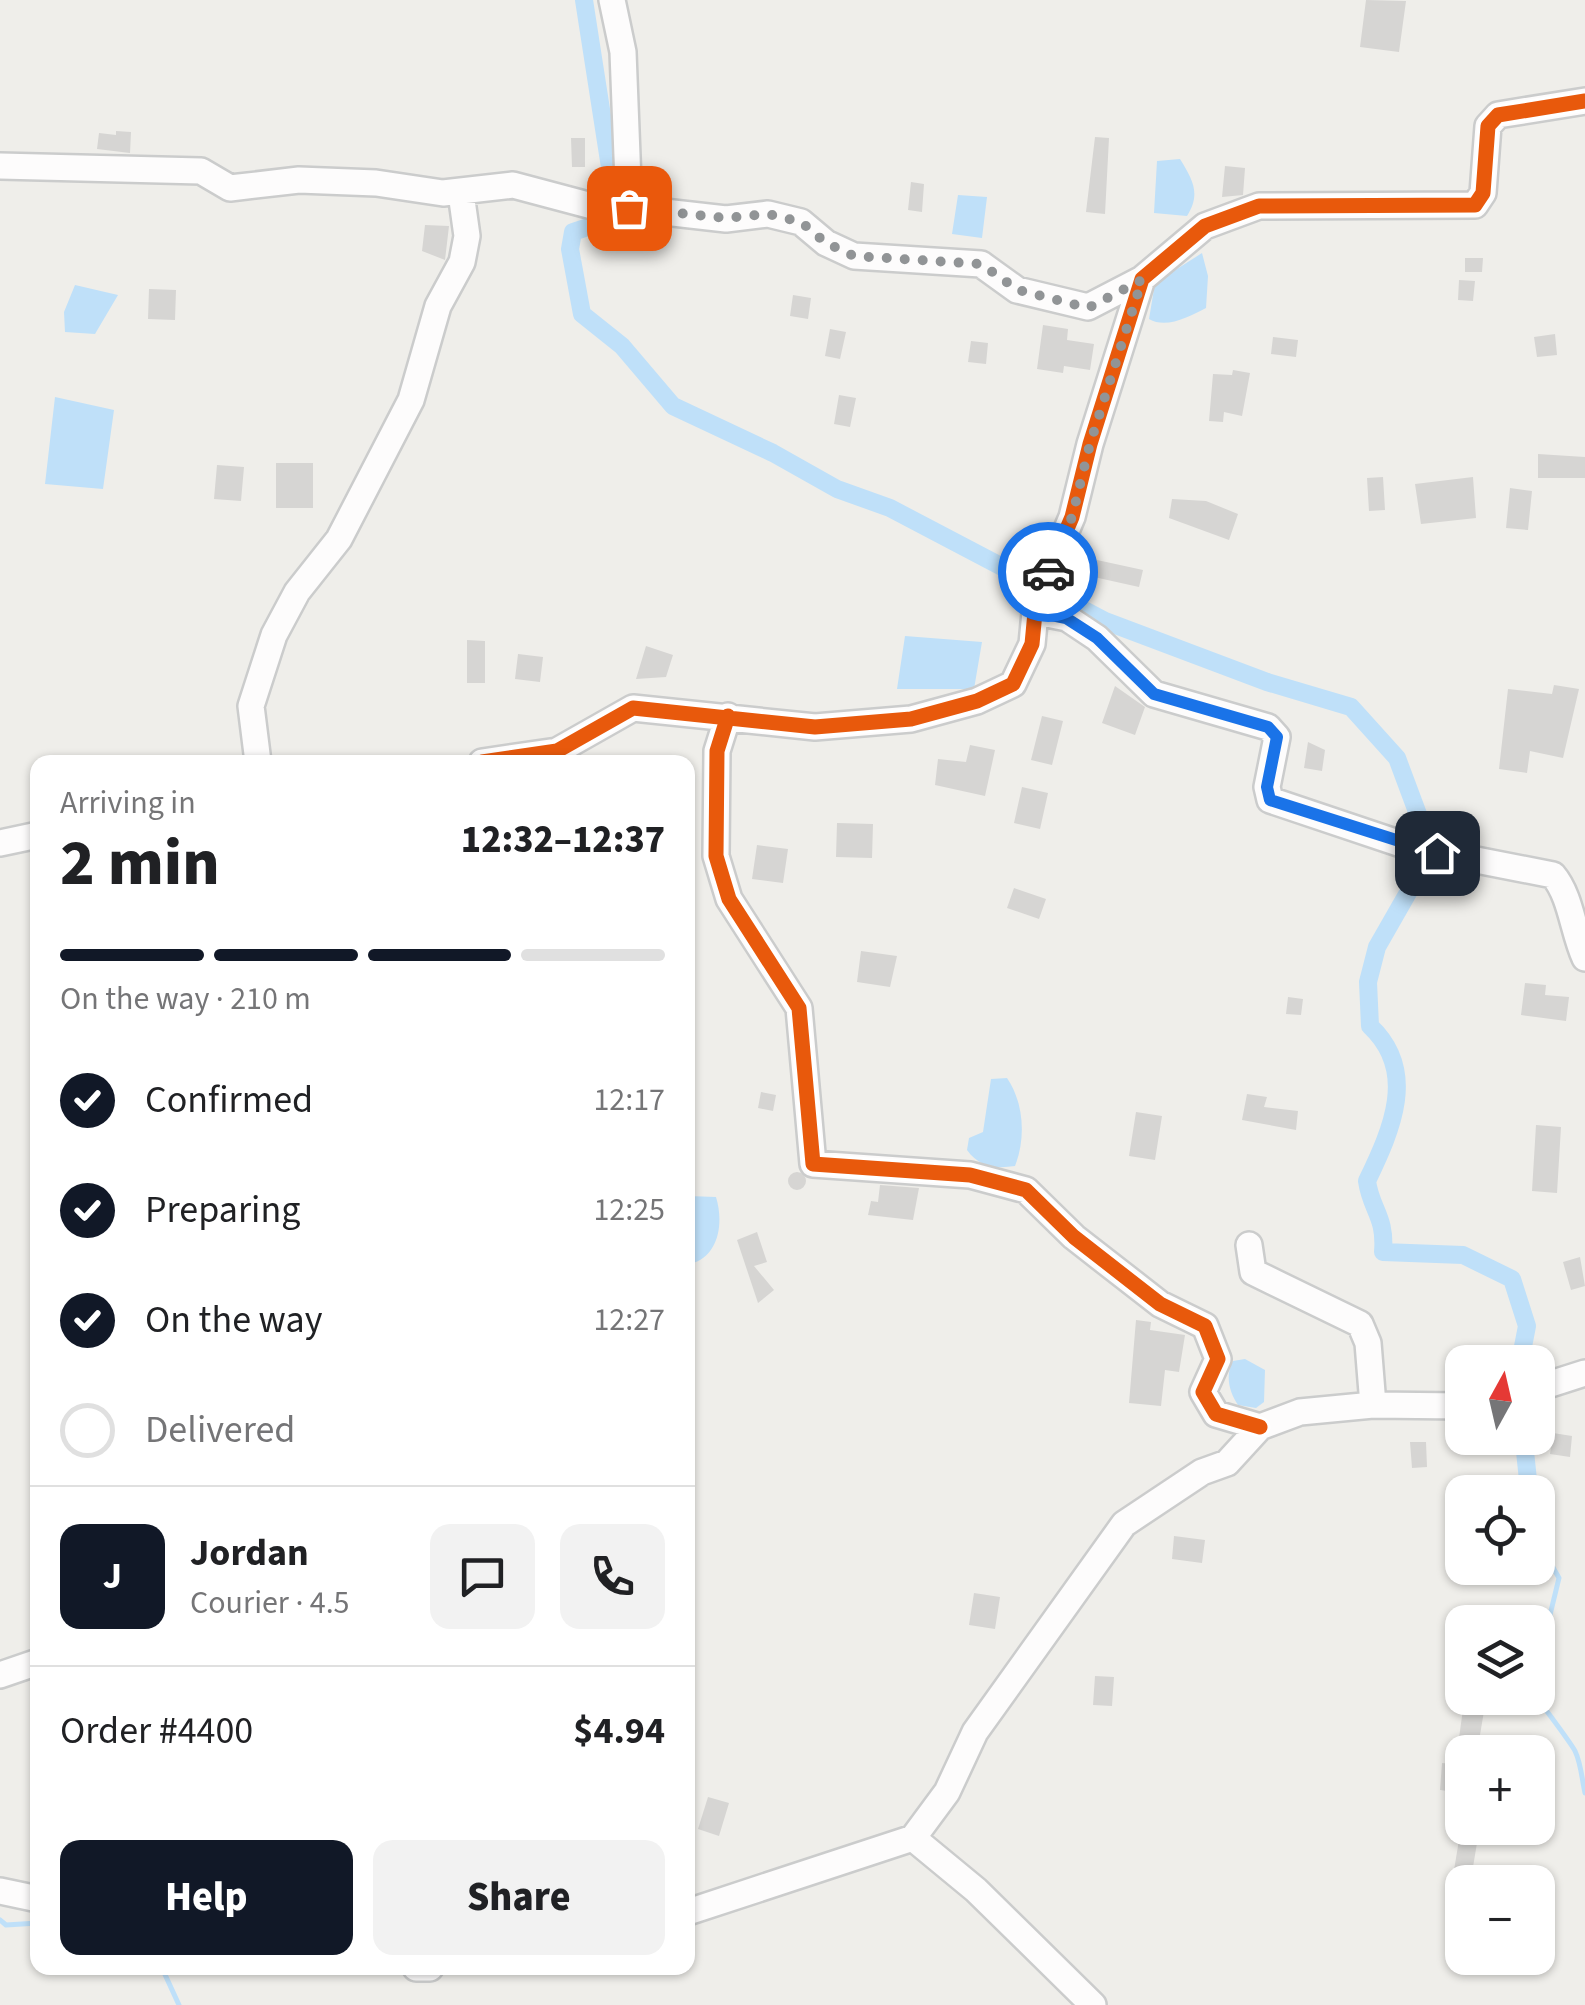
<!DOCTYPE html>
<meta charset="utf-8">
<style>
body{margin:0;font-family:"Source Sans 3",sans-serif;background:#f2f2f2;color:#202124;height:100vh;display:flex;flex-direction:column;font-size:38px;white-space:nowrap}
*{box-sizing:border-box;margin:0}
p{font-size:32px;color:#757577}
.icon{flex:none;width:55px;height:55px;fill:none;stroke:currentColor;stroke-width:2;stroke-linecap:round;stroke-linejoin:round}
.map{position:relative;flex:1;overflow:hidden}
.side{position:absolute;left:30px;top:755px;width:665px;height:1220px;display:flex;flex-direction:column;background:#fff;border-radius:20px;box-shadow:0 2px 8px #0004}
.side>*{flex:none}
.needle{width:65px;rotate:8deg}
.fabs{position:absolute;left:1445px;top:1345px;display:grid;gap:20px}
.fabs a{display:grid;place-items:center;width:110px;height:110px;border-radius:20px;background:#fff;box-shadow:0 2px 8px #0004;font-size:50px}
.pin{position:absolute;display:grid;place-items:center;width:85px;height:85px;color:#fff;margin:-42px;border-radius:20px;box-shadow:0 5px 15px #0006}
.courier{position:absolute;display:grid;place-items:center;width:100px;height:100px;margin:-50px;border:8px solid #1a73e8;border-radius:50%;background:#fff;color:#222;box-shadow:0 2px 12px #0007}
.head em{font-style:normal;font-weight:800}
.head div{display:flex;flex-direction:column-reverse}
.head{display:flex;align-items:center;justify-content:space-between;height:170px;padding:0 30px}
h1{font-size:65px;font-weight:800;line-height:75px}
.bar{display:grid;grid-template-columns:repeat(4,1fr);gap:15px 10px;align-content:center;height:120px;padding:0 30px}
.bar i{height:12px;border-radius:8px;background:#e0e0e0}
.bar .current{background:#111827}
.bar p{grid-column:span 4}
.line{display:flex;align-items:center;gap:25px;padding:0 30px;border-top:2px solid #e0e0e0}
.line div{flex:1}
.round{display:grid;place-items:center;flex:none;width:105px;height:105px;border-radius:20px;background:#f2f2f2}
ol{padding:0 30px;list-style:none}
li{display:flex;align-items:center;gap:30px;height:110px}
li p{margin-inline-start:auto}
li .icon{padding:10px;border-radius:50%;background:#111827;color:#fff;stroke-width:4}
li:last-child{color:#757577}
li i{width:55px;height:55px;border:5px solid #e0e0e0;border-radius:50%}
.cta{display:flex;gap:20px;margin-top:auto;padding:20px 30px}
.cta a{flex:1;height:115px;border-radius:20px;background:#111827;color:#fff;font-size:40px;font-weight:800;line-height:115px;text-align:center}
.cta a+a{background:#f2f2f2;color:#202124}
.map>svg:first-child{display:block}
</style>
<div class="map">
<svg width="1585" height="2005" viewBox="0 0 1585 2005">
<rect width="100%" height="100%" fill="#efeeea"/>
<path fill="#bfe0f9" d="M1180,159C1193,180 1201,194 1187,216L1154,213L1157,161Z
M958,195L987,197L982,238L952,234Z
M1202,253L1208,276L1206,308C1189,317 1166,329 1149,319L1155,283Z
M75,285L118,295L95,334L65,332L64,312Z
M55,397L114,410L103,489L45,484Z
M905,636L982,642L974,689H897Z
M1007,1078C1024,1103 1026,1138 1015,1166C995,1169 979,1167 967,1150L969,1138L983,1132L991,1079Z
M688,1196L716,1197C724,1223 719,1257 690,1264Z
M1245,1359L1265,1370L1264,1402L1256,1408L1238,1405C1229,1392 1225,1375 1233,1361Z"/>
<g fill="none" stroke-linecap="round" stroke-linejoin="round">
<path stroke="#bfe0f9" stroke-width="5" d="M1527,1492L1528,1480
M1538,1541L1559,1578L1538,1664
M1536,1698C1540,1701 1572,1745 1575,1751C1581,1763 1582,1780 1585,1793
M0,1920L6,1925L38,1923
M162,1968L179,2005"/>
<path stroke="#bfe0f9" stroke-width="18" d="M584,0L614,193
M606,221L573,232L570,249L582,314L622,346L673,406L773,453L837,489L890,508L1105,621L1267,682L1351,707L1397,758L1422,825L1423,847L1409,891L1377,947L1368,982L1370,1026C1418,1071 1392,1129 1367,1181C1371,1210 1386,1216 1383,1252L1463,1255L1512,1279L1527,1326L1520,1362
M1519,1438L1524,1442L1528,1480"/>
</g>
<path fill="#d6d5d3" d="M1366,0L1406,1L1399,52L1360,47Z
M116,131L131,132L130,153L97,149L99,133L116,135Z
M1095,137L1109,138L1105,214L1086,212Z
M571,138H585V167H572Z
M1225,166L1245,168L1243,195L1222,197Z
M911,182L924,184L922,212L908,210Z
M425,225L449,226L445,260L422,251Z
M1465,258H1483L1482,272H1465Z
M1459,280L1475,281L1473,301L1458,300Z
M149,289L176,290L175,320L148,319Z
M793,295L811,298L808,319L790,316Z
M1043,325L1068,329L1067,340L1094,344L1090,370L1064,366L1063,373L1037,369Z
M830,329L846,332L840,359L825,356Z
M1555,334L1557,355L1537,357L1534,337Z
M1273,337L1298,340L1296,357L1271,354Z
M971,341L988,343L986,364L968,362Z
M1233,370L1250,373L1242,416L1224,412L1223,422L1209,421L1213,374L1232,375Z
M839,395L856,398L850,427L834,424Z
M1538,454L1585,457V478H1538Z
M276,463H313V508H276Z
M217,465L244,467L241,501L214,499Z
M1383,477L1385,510L1369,511L1367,478Z
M1473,477L1476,518L1421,524L1415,484Z
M1510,488L1532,491L1528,530L1506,528Z
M1172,499L1206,501L1238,514L1229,540L1169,518Z
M1097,560L1143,570L1139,587L1094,577Z
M467,640L485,641V683H467Z
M646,646L673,655L666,677L636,679Z
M518,654L543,657L540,682L515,679Z
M1554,685L1579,689L1563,758L1530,751L1527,773L1499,769L1508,689L1552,694Z
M1115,686L1145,707L1135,735L1102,723Z
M1042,716L1063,721L1052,765L1031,760Z
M1308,742L1325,750L1322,771L1304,768Z
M970,745L995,750L985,796L935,785L938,759L966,762Z
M1022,787L1048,793L1040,829L1014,823Z
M837,823L873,824L872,858L836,857Z
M757,845L788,849L783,883L752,879Z
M1014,888L1046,899L1039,919L1007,908Z
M861,951L897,956L890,987L857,982Z
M1525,983L1546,985L1545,995L1569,997L1566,1021L1521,1015Z
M1288,997L1303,999L1301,1015L1286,1014Z
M761,1092L776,1095L773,1111L758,1108Z
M1247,1094L1267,1097L1264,1107L1298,1111L1296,1130L1242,1120Z
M1136,1112L1162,1116L1155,1160L1129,1156Z
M1536,1125L1561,1127L1557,1193L1532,1191Z
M788 1181a9 9 0 1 1 18 0a9 9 0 1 1-18 0Z
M880,1185L919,1188L913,1220L868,1215L871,1201L878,1202Z
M757,1232L767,1262L754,1266L774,1290L758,1303L737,1240Z
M1580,1257L1585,1286L1571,1290L1563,1262Z
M1136,1320L1151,1322L1150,1330L1185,1335L1179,1372L1165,1370L1161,1406L1129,1403Z
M1553,1433L1572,1436L1570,1457L1550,1454Z
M1410,1442H1426L1427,1467L1412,1468Z
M1174,1536L1205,1540L1202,1563L1172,1559Z
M974,1593L1000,1597L995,1629L969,1625Z
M1095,1676L1114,1677L1112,1706L1093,1705Z
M1463,1709L1484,1711L1479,1741L1459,1738Z
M1442,1763L1462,1765V1793L1440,1790Z
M708,1797L729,1803L719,1836L698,1829Z
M1461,1828L1479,1831L1472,1873L1454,1870Z"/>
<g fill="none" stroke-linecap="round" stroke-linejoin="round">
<g stroke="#cbcccc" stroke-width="30">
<path id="minor" d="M612,0L623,52L629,208L726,219L768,214L801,222L826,243L854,256L981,264L1017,290L1088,307L1142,279
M0,166L201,171L230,188L299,180L376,183L443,193L513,185L592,206L629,208
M1037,612L1067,618L1097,638L1154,694L1268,727L1277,737L1267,787L1270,800L1410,847L1553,875C1571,896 1573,932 1585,958
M728,716L717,751L716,856L729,899L799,1008L813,1164L970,1175L1026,1190L1074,1237L1160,1304L1205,1326L1218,1359L1203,1392L1216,1414L1260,1427
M258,762L251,706L274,635L297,592L339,539L411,400L438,306L462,262L467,236L461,193
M482,762L557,751L633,708L815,727L911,719L977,701L1013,684L1032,644L1036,602L1072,517L1090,444L1142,279L1205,226L1259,206L1475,205L1483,193L1488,126L1498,115L1585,101
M0,843L38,835
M1249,1245L1253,1272L1360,1324L1368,1343L1373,1405
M1538,1388L1585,1373
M0,1675L38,1662
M913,1838L976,1890L1093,2005
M0,1891L38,1899
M688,1912L913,1838L947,1792L975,1732L1124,1524L1202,1472L1227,1463L1260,1427L1300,1412L1373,1405L1462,1406
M416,1968H430"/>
</g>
<use href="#minor" stroke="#fdfcfc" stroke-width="25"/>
<g stroke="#fff" stroke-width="21">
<path id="cycleway" d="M728,716L717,751L716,856L729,899L799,1008L813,1164L970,1175L1026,1190L1074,1237L1160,1304L1205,1326L1218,1359L1203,1392L1216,1414L1260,1427
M482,762L557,751L633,708L815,727L911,719L977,701L1013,684L1032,644L1036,602L1072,517L1090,444L1142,279L1205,226L1259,206L1475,205L1483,193L1488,126L1498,115L1585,101"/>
</g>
<use href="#cycleway" stroke="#e8590c" stroke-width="15"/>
</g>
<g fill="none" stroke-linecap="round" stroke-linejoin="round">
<path stroke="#919496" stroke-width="10" stroke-dasharray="0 18" d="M629,208L726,218L768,214L801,222L826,243L854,256L981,264L1018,290L1088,308L1142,280L1090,444L1072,517L1048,572"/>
<path stroke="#1a73e8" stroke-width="12" d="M1048,572L1036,602L1037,612L1066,618L1097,638L1154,694L1268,727L1277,737L1267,787L1270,800L1437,853"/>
</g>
</svg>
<div class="fabs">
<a><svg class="needle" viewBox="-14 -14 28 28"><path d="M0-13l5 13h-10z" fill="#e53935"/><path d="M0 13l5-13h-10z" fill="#757577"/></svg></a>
<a><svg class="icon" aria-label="locate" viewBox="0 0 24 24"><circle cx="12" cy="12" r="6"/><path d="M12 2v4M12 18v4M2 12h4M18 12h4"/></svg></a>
<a><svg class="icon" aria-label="layers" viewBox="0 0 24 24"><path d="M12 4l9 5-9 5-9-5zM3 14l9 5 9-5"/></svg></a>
<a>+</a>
<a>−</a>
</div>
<div class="pin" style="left:629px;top:208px;background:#ea580c"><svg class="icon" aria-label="bag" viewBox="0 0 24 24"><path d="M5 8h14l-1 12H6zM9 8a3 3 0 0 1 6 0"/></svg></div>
<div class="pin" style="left:1437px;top:853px;background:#1f2937"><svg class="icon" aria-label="home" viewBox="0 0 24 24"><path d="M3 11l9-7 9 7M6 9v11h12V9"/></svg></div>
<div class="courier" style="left:1048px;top:572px"><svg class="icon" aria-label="car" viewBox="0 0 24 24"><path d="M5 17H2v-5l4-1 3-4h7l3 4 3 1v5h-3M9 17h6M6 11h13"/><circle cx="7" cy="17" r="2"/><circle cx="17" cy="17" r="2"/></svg></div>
<section class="side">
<div class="head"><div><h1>2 min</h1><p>Arriving in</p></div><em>12:32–12:37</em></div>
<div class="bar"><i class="current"></i><i class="current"></i><i class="current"></i><i></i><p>On the way · 210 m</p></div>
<ol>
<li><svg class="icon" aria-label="check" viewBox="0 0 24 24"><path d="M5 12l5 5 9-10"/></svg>Confirmed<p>12:17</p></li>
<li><svg class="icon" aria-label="check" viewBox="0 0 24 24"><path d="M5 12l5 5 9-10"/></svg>Preparing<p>12:25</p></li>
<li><svg class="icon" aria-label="check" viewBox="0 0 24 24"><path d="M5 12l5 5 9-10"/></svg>On the way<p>12:27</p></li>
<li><i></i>Delivered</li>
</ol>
<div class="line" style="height:180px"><b class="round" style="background:#111827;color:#fff">J</b><div><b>Jordan</b><p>Courier · 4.5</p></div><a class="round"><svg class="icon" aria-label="chat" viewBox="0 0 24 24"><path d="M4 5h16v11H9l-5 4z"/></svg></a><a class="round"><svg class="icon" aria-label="phone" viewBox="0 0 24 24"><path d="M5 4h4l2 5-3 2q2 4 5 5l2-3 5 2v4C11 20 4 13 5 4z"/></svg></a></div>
<div class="line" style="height:130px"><div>Order #4400</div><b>$4.94</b></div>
<div class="cta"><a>Help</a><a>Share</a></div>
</section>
</div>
